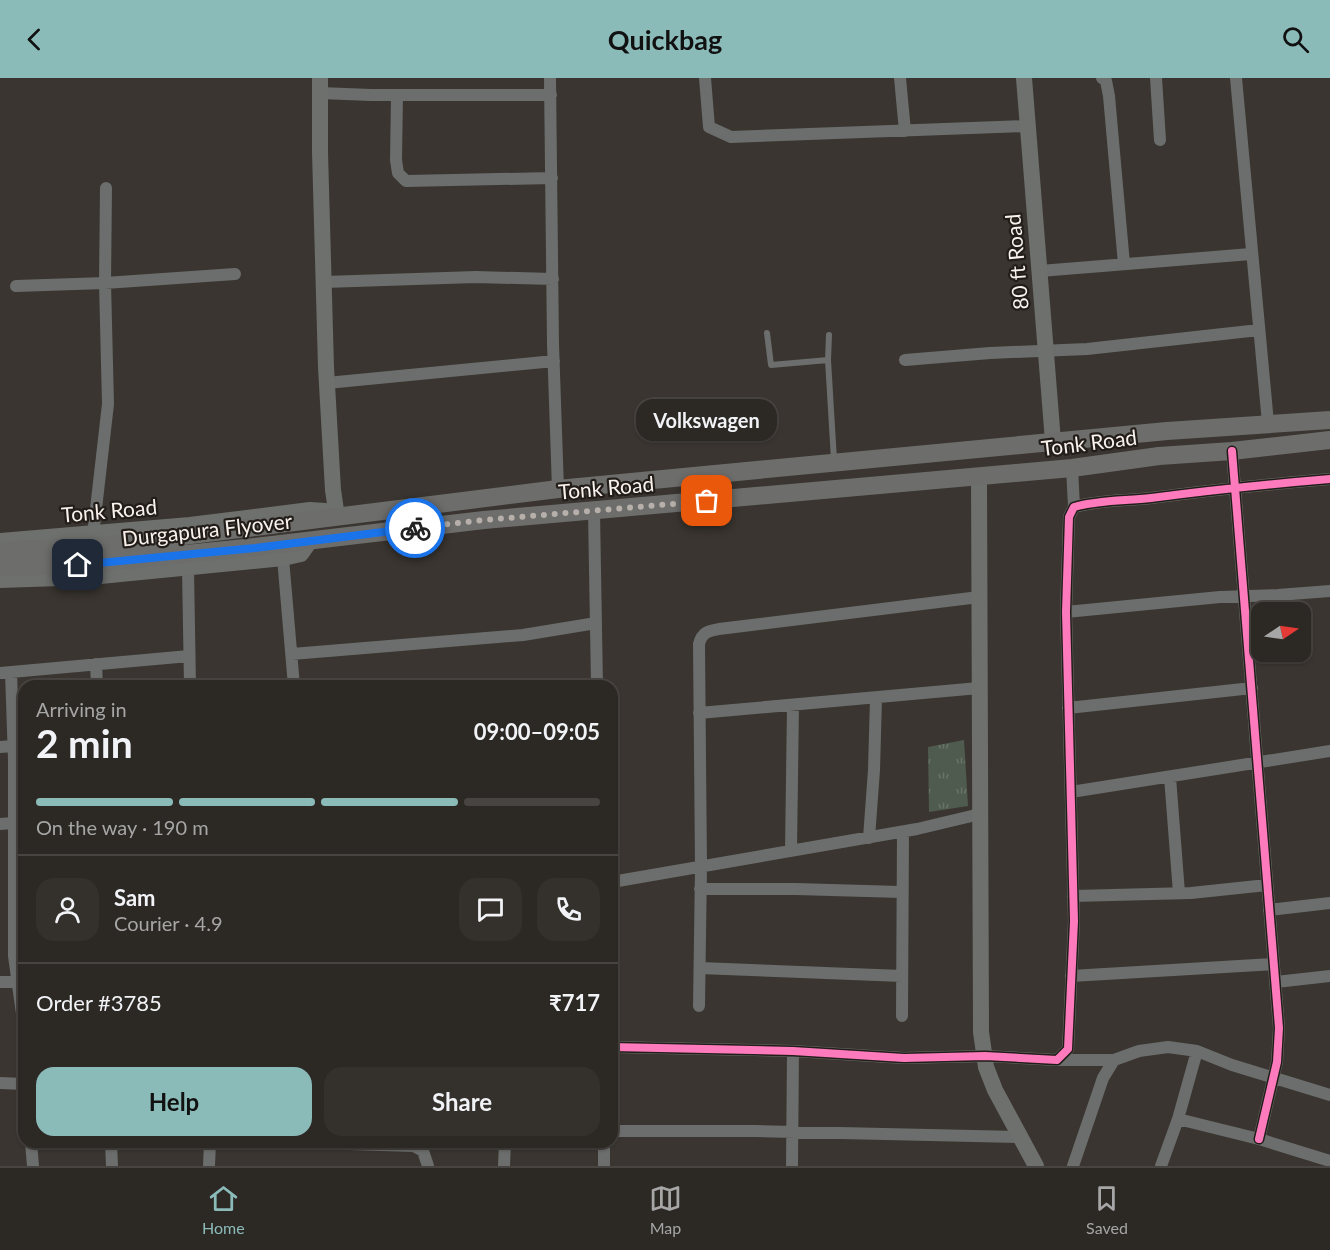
<!DOCTYPE html>
<meta charset="utf-8">
<style>
body{margin:0;font-family:Lato,sans-serif;background:#34302c;color:#f1f3f6;height:100vh;display:flex;flex-direction:column;font-size:22px;white-space:nowrap}
*{box-sizing:border-box;margin:0}
p{font-size:20px;color:#a6a6a6}
.icon{flex:none;width:33px;height:33px;fill:none;stroke:currentColor;stroke-width:2;stroke-linecap:round;stroke-linejoin:round}
.map{position:relative;flex:1;overflow:hidden}
.details{position:absolute;left:18px;top:602px;width:600px;height:468px;display:flex;flex-direction:column;background:#2c2824;border-radius:18px;box-shadow:0 2px 4px #0004,0 0 0 2px #484441}
.details>*{flex:none}
.needle{width:39px;rotate:77deg}
.tools{position:absolute;left:1251px;top:524px;display:grid;gap:12px}
.tools a{display:grid;place-items:center;width:60px;height:60px;border-radius:12px;background:#2c2824;box-shadow:0 2px 4px #0004,0 0 0 2px #484441;font-size:30px}
.pin{position:absolute;display:grid;place-items:center;width:51px;height:51px;color:#fff;margin:-26px;border-radius:12px;box-shadow:0 3px 9px #0006}
.courier{position:absolute;display:grid;place-items:center;width:60px;height:60px;margin:-30px;border:4px solid #1a73e8;border-radius:50%;background:#fff;color:#222;box-shadow:0 2px 8px #0007}
.bubble{position:absolute;height:42px;border-radius:18px;background:#2c2824;box-shadow:0 2px 4px #0004,0 0 0 2px #484441;font-size:20px;font-weight:700;line-height:42px;text-align:center}
.summary em{font-style:normal;font-weight:700}
.summary div{display:flex;flex-direction:column-reverse}
.summary{display:flex;align-items:center;justify-content:space-between;height:102px;padding:0 18px}
h1{font-size:39px;font-weight:700;line-height:45px}
.bar{display:grid;grid-template-columns:repeat(4,1fr);gap:9px 6px;align-content:center;height:72px;padding:0 18px}
.bar i{height:8px;border-radius:4px;background:#484441}
.bar .current{background:#8bbbb9}
.bar p{grid-column:span 4}
.line{display:flex;align-items:center;gap:15px;padding:0 18px;border-top:2px solid #484441}
.line div{flex:1}
.round{display:grid;place-items:center;flex:none;width:63px;height:63px;border-radius:18px;background:#34302c}
.button{display:flex;gap:12px;margin-top:auto;padding:12px 18px}
.button a{flex:1;height:69px;border-radius:18px;background:#8bbbb9;color:#111;font-size:24px;font-weight:700;line-height:69px;text-align:center}
.button a+a{background:#34302c;color:#f1f3f6}
header{display:flex;justify-content:space-between;align-items:center;height:78px;padding:0 18px;background:#8bbbb9;color:#111;font-size:27px;font-weight:700}
.tab-bar{display:flex;justify-content:space-around;align-items:center;height:84px;border-top:2px solid #484441;background:#2c2824;font-size:16px;color:#a6a6a6}
.tab-bar a{display:grid;justify-items:center;gap:3px}
.tab-bar .current{color:#8bbbb9}
.map>svg:first-child{display:block}
</style>
<header><svg class="icon" aria-label="back" viewBox="0 0 24 24"><path d="M15 5l-7 7 7 7"/></svg>Quickbag<svg class="icon" aria-label="search" viewBox="0 0 24 24"><circle cx="10" cy="10" r="6"/><path d="M15 15l6 6"/></svg></header>
<div class="map">
<svg width="1330" height="1088" viewBox="0 0 1330 1088">
<defs>
<pattern id="park-tufts" width="24" height="20" patternUnits="userSpaceOnUse" patternTransform="scale(1.5)"><rect width="24" height="20" fill="#4f5b4e"/><path d="M3 7l-1-3M5 7V3M7 7l1-3M15 17l-1-3M17 17v-4M19 17l1-3" fill="none" stroke="#697368"/></pattern>
</defs>
<rect width="100%" height="100%" fill="#3a3530"/>
<path fill="url(#park-tufts)" d="M964,662L968,728L929,734L928,669Z"/>
<g fill="none" stroke-linecap="round" stroke-linejoin="round">
<path stroke="#6b6e6c" stroke-width="6" d="M767,255L771,287L828,282L834,382
M828,282L829,257"/>
<path stroke="#6b6e6c" stroke-width="12" d="M550,0L553,266L558,411
M705,0L709,49L731,59L1028,48
M900,0L905,53
M1102,0L1106,3L1109,18L1124,186
M1156,0L1160,62
M1236,0L1268,345
M320,15L371,17H551
M397,17L396,82L398,95L406,103L552,100
M1040,193L1251,176
M324,204L476,199L553,201
M16,208L105,205L235,196
M905,282L990,275L1087,271L1259,252
M327,305L554,283
M1232,373L1279,950L1277,984L1259,1061
M1072,390L1074,429
M594,433L597,608
M93,457L108,326L105,205L106,110
M283,480L294,608
M188,491L190,608
M1066,534L1220,519L1278,517L1330,513
M292,576L523,557L596,545
M96,586L97,608
M11,594L14,682V878L24,950
M0,595L189,578
M1068,630L1252,610
M699,635L979,610
M0,669L13,668
M1170,699L1179,815
M1071,714L1330,673
M0,746L13,745
M869,760L874,692L876,620
M791,773L793,627
M612,804L917,751L980,736
M700,811H796L901,814
M1073,818L1191,815L1267,807
M1269,832L1330,825
M700,890L902,898
M1071,898L1274,886
M0,904H17
M1276,904L1330,898
M699,928L701,789L699,566C702,554 708,553 719,551L979,519
M902,938L903,754
M612,969L793,973L904,980L985,978L1057,982L1068,971L1074,843L1066,534L1069,439L1074,429C1099,422 1125,423 1151,420C1211,412 1270,406 1330,401
M1057,982H1114
M0,1005L24,1006
M1178,1041L1259,1061L1330,1083
M612,1053H756L1021,1059
M31,1064L33,1088
M111,1064L112,1088
M348,1066L414,1068L423,1073L428,1088
M209,1088L210,1064
M504,1088L505,1064
M604,1088V1064
M792,1088L793,973
M1073,1088L1103,1000L1114,982L1139,973L1168,969L1197,973L1232,987L1330,1017
M1161,1088L1178,1041L1197,973"/>
<path stroke="#6d706d" stroke-width="16" d="M320,0V74L326,289L333,412L337,439
M1024,0L1053,363
M979,398L981,954L986,989L995,1012L1036,1088
M0,463L190,447L310,432L325,433L336,438
M0,502L90,499L283,480L301,476L310,463"/>
<path stroke="#6d6e6c" stroke-width="18" d="M0,473L119,466L558,411L1167,353L1330,342
M0,489L78,487L255,469L484,442L1072,390L1159,378L1232,373L1330,362"/>
<g stroke="#221d19" stroke-width="11">
<path id="cycleway" d="M1232,373L1279,950L1277,984L1259,1061
M612,969L793,973L904,980L985,978L1057,982L1068,971L1074,843L1066,534L1069,439L1074,429C1099,422 1125,423 1151,420C1211,412 1270,406 1330,401"/>
</g>
<use href="#cycleway" stroke="#fd7abc" stroke-width="8"/>
</g>
<g fill="none" stroke-linecap="round" stroke-linejoin="round">
<path stroke="#b6afaa" stroke-width="6" stroke-dasharray="0 10.8" d="M415,450L484,442L707,423"/>
<path stroke="#1a73e8" stroke-width="8" d="M78,487L255,470L415,450"/>
</g>
<g text-anchor="middle" dominant-baseline="central" stroke-width="4.5" stroke-linejoin="round" paint-order="stroke">
<g font-size="21" fill="#f9f1ec" stroke="#221d19">
<text transform="translate(1016 184) rotate(-95)">80 ft Road</text>
<text transform="translate(1089 364) rotate(-7)">Tonk Road</text>
<text transform="translate(606 409) rotate(-5)">Tonk Road</text>
<text transform="translate(109 432) rotate(-5)">Tonk Road</text>
<text transform="translate(207 451) rotate(-6)">Durgapura Flyover</text>
</g>
</g>
</svg>
<div class="tools">
<a><svg class="needle" viewBox="-14 -14 28 28"><path d="M0-13l5 13h-10z" fill="#e53935"/><path d="M0 13l5-13h-10z" fill="#a6a6a6"/></svg></a>
</div>
<div class="pin" style="left:707px;top:423px;background:#ea580c"><svg class="icon" aria-label="bag" viewBox="0 0 24 24"><path d="M5 8h14l-1 12H6zM9 8a3 3 0 0 1 6 0"/></svg></div>
<div class="pin" style="left:78px;top:487px;background:#1f2937"><svg class="icon" aria-label="home" viewBox="0 0 24 24"><path d="M3 11l9-7 9 7M6 9v11h12V9"/></svg></div>
<div class="courier" style="left:415px;top:450px"><svg class="icon" aria-label="bike" viewBox="0 0 24 24"><circle cx="6" cy="16" r="4"/><circle cx="18" cy="16" r="4"/><path d="M6 16l4-8h5l3 8M10 8l3 8H6M13 5h3"/></svg></div>
<div class="bubble" style="left:636px;top:321px;width:141px">Volkswagen</div>
<section class="details">
<div class="summary"><div><h1>2 min</h1><p>Arriving in</p></div><em>09:00–09:05</em></div>
<div class="bar"><i class="current"></i><i class="current"></i><i class="current"></i><i></i><p>On the way · 190 m</p></div>
<div class="line" style="height:108px"><a class="round"><svg class="icon" aria-label="person" viewBox="0 0 24 24"><circle cx="12" cy="8" r="4"/><path d="M4 21q1-7 8-7t8 7"/></svg></a><div><b>Sam</b><p>Courier · 4.9</p></div><a class="round"><svg class="icon" aria-label="chat" viewBox="0 0 24 24"><path d="M4 5h16v11H9l-5 4z"/></svg></a><a class="round"><svg class="icon" aria-label="phone" viewBox="0 0 24 24"><path d="M5 4h4l2 5-3 2q2 4 5 5l2-3 5 2v4C11 20 4 13 5 4z"/></svg></a></div>
<div class="line" style="height:78px"><div>Order #3785</div><b>₹717</b></div>
<div class="button"><a>Help</a><a>Share</a></div>
</section>
</div>
<nav class="tab-bar">
<a class="current"><svg class="icon" aria-label="home" viewBox="0 0 24 24"><path d="M3 11l9-7 9 7M6 9v11h12V9"/></svg>Home</a>
<a><svg class="icon" aria-label="map" viewBox="0 0 24 24"><path d="M3 6l6-2 6 2 6-2v14l-6 2-6-2-6 2zM9 4v14M15 6v14"/></svg>Map</a>
<a><svg class="icon" aria-label="saved" viewBox="0 0 24 24"><path d="M7 4h10v16l-5-4-5 4z"/></svg>Saved</a>
</nav>
